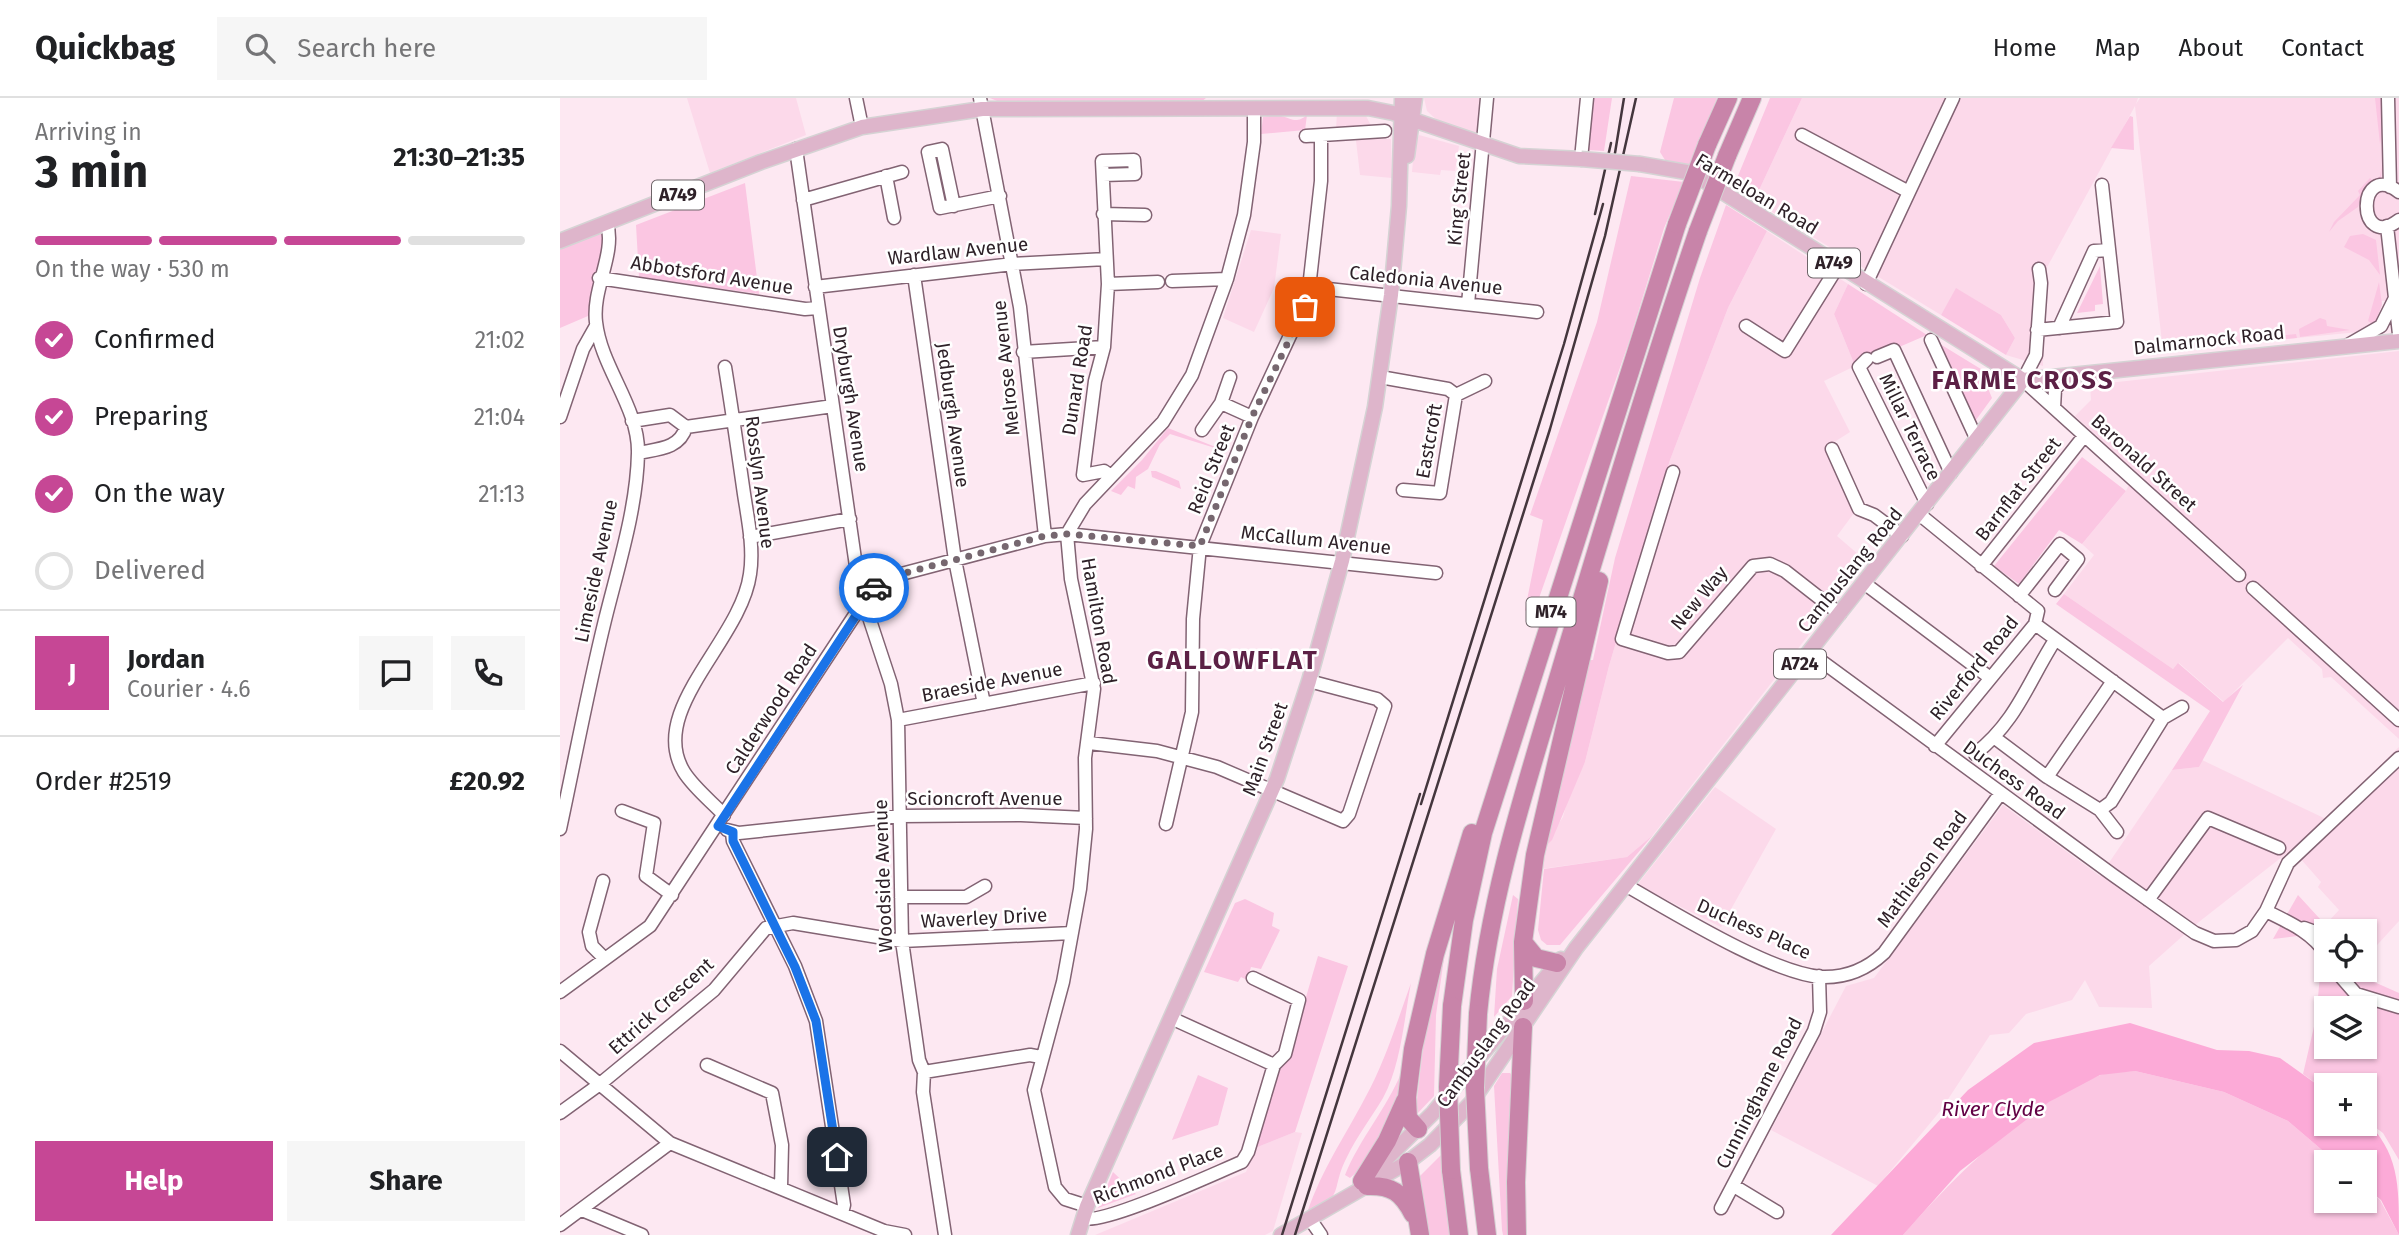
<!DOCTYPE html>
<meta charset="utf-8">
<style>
body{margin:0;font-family:"Fira Sans",sans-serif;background:#f6f6f6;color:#202124;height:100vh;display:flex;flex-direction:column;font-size:26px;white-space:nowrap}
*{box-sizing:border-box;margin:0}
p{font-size:23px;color:#757577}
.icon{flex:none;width:38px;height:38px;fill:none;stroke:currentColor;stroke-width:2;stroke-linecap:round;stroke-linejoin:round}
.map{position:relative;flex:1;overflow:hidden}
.drawer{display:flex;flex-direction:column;background:#fff;width:560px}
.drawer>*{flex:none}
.fabs{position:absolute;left:1754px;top:821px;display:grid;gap:14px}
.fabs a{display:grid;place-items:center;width:63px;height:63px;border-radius:0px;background:#fff;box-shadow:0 2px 5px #0004;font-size:35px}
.pin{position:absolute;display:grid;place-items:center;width:60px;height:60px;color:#fff;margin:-30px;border-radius:14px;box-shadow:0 4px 10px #0006}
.courier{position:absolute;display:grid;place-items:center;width:70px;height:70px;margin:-35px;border:5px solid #1a73e8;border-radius:50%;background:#fff;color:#222;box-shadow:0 2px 9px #0007}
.overview em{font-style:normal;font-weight:700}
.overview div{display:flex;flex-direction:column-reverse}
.overview{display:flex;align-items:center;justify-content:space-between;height:119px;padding:0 35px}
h1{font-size:46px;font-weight:700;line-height:52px}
.bar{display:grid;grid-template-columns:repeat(4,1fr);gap:10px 7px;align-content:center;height:84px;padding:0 35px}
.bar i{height:9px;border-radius:5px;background:#e0e0e0}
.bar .active{background:#c64795}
.bar p{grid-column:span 4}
.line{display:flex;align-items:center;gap:18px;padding:0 35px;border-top:2px solid #e0e0e0}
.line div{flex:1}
.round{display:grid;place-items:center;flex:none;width:74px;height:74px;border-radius:0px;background:#f6f6f6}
ol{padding:0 35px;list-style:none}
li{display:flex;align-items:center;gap:21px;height:77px}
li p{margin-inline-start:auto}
li .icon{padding:7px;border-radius:50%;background:#c64795;color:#fff;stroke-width:4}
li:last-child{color:#757577}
li i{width:38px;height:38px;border:4px solid #e0e0e0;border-radius:50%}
.primary-button{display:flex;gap:14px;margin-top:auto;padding:14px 35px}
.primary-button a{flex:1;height:80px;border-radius:0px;background:#c64795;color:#fff;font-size:28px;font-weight:700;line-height:80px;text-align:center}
.primary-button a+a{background:#f6f6f6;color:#202124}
header{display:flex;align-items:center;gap:42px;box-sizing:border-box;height:98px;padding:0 35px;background:#fff;border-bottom:2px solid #e0e0e0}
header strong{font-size:33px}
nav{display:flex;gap:38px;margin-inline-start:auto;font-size:24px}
.search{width:490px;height:63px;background:#f6f6f6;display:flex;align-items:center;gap:18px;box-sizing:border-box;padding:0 24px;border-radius:0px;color:#757577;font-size:26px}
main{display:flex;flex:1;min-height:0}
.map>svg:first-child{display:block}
</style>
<header>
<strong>Quickbag</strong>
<div class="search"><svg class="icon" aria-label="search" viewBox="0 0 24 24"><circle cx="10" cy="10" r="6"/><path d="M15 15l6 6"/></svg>Search here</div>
<nav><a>Home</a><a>Map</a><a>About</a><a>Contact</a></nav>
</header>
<main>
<section class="drawer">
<div class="overview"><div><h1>3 min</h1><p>Arriving in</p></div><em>21:30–21:35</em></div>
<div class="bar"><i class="active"></i><i class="active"></i><i class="active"></i><i></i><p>On the way · 530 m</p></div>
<ol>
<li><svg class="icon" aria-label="check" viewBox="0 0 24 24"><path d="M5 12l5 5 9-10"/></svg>Confirmed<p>21:02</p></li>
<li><svg class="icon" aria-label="check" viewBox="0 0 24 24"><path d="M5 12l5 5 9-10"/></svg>Preparing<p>21:04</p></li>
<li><svg class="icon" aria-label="check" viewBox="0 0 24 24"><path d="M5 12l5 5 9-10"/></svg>On the way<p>21:13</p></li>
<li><i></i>Delivered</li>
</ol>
<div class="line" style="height:126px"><b class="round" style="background:#c64795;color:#fff">J</b><div><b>Jordan</b><p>Courier · 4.6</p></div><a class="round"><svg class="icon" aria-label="chat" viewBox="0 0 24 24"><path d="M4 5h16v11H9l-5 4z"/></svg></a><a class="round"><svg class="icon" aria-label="phone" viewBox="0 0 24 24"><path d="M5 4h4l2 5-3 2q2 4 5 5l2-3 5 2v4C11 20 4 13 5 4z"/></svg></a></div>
<div class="line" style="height:91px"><div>Order #2519</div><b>£20.92</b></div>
<div class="primary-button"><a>Help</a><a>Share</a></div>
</section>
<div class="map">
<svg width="1839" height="1137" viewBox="0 0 1839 1137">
<rect width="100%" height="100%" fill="#fde8f2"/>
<path fill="#fcd9ea" d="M127,0H236L246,37L150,75Z
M864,0H920L919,30L915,38L878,23L867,13Z
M1242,0H1578L1576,6L1580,0H1839V203H1822L1817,224L1799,234L1603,253L1575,8L1485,173L1483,268L1446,257L1455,240L1441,217L1397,191L1381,217L1194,103Z
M777,14L805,16L818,41H831L832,80L800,77L795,34L776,32Z
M859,37L899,48L895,73L881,72L880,77L852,74L854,51Z
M691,132L721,136L714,190L694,234L663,220Z
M1207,133L1288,186L1274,216L1295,268L1264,283L1290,334L1265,350L1294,415L1277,438L1306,463L1093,737L1067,759L981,771V753L1003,719L1009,697L1025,664L1049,568L1110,362L1168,210Z
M1839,253V641L1771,579L1763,580L1762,571L1728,540L1664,604L1619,565L1613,571L1504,496L1534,457L1522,446L1566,393L1575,373L1515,318L1531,302L1530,287Z
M1839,649V823L1808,857L1804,858V833H1775L1767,825L1779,812L1758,789L1761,784L1732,751L1635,827L1589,868L1592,910L1539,909L1525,882L1512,902L1466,916L1449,935L1430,937L1381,1012L1318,1088L1211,1032L1286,888L1314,880L1443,707L1540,778L1612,672L1639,669L1642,662L1766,721Z
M1155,689L1216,731L1161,829L1077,787Z
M735,1034L742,1035L713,1133L705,1137H535L686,1074L695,1050Z"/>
<path fill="#fbc6e2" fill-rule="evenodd" d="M430,0H646L641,4L442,5Z
M1032,0H1052L1044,53L1028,52Z
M1114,0H1157L1131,67L1105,62L1100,54Z
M1210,0H1242L1194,103L1173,90Z
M1815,0H1821L1823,31L1820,46Z
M747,17L745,32L701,36L703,19C708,18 716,17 721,18C733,21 736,26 747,17Z
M1570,18L1573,19L1574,52L1551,50Z
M1822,67L1821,80L1803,95L1798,109L1778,123L1769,134L1774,124L1800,97L1798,93L1810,80L1814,84L1820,78Z
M1071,78L1124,84L1104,130L1069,244L972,520L965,512L983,422L970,417L1037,224Z
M185,85L199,196L79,179L76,127Z
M1166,107L1207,133L1168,210L1110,362L1049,568L1025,664L992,742L981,753L1029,562H1033L1055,460L1140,180Z
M46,133L49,139L28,218L0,230V151Z
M1803,136L1816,142L1820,177L1809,162L1784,149L1790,138Z
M1540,168L1543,206L1535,207V213L1517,215Z
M1819,184L1822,207L1814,227L1808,223Z
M1288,186L1367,237L1295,268L1274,216Z
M1396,190L1441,217L1455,240L1446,257L1381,217Z
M1760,220L1766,222L1767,228L1790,232L1740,239L1739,231Z
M1736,236L1737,240L1649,248L1648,245Z
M1380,246L1429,276L1427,288L1432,300L1413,326Z
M608,330L668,354L610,336L600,346L588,371L576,379L575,391L568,388L561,397L551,393L582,362Z
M1522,359L1566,393L1522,446L1499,432L1459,486L1434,468Z
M596,373L619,383L621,391L592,379L591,373Z
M1504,496L1613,571L1618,565L1663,604L1683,587L1639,669L1612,672L1650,613L1496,506Z
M1093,737L1000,847H987L981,842L978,832L984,771L1067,759Z
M953,797L958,801L952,898L934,919L937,871Z
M1738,797L1771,833H1766V872H1787L1839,895V1062L1823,1035L1804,1021V987H1766V993L1743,976L1756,920L1761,867L1750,844L1737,838L1713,841ZM1766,910H1804V948H1766Z
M685,801L714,815L712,828L720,832L701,871L691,869L687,882L681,879L678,884L644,874L675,805Z
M885,853L876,917L874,998L855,1018L864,942Z
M758,858L788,868L735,1034L695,1050L719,971L727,964Z
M851,885C844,921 841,967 823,1000C811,1020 797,1038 787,1059C770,1091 786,1100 747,1115C763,1069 783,1042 805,1000C825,964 837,924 851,885Z
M842,973L838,1010L814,1059L790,1080L785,1077C800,1040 826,1012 842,973Z
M1575,973L1664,994L1728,1023L1776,1064H1766V1102H1804V1088L1820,1102L1839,1137H1343C1396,1077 1462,1010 1538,978C1548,973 1563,974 1575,973Z
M942,975H950L954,980L947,1137H943L942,1132L934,988Z
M638,977L668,990L658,1027L612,1042Z
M882,1056L893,1137H867L856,1082Z
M553,1074L576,1096L538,1110Z"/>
<path fill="#fcaad7" d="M1570,925L1657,952L1689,953L1720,960L1766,993V1026H1804V1021C1839,1054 1839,1086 1839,1137L1821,1102L1804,1088V1064H1776L1728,1023L1664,994L1575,973L1540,977L1489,1004L1400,1073L1343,1137H1271L1408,992L1474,945Z"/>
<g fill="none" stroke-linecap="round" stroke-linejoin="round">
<g stroke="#826373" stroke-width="15">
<path id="minor" d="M296,0L302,29
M420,0L460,209L485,438
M1828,0L1830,89
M1242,37L1349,94
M746,38L825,33
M236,51L299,489L331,586L338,622L342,843L359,962L364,974L363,994L385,1137
M1021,61L1027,0
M543,77L575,76L574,62L542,63L548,186L544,249L535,283L523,377L544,373L551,378
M326,78L334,120
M1839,94C1796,61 1796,155 1839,122
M243,102L342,74
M394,108L382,51L368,54L380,110L440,98
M543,116L585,117
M1827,128L1839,236
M1479,171L1481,185L1476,257L1463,282L1679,477
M354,177L395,462L424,606
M39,180L245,211L258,210
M612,183L667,181
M548,186L598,184
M1306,186L1393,0
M255,189L453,166L546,161
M750,189L977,214
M908,206L927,0
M1186,228L1225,253L1278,168
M1499,230L1534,153L1549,152
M1477,232L1557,224L1542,87
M1371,242L1417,342
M1788,247L1821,228L1835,200
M463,254L544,249
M1317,259L1334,252L1391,375
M1307,261L1299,269L1367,406
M820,279L888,291L896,297L880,395L843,392
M896,297L925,283
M661,305L692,319
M1494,310L1495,291L1507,277
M0,319L23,251L36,228
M72,323L110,317L126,329L273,308
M642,332L661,305L670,279
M1272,351L1299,411L1314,417L1342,438
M78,355C97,351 120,351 126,329
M1113,374L1062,541L1108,555L1119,554L1193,468L1210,466L1225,473L1280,516
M1359,416L1478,513L1475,526L1375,648
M190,439L290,421
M1421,468L1524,338
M1304,485L1429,579
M1693,490L1839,622
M1459,498L1500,446L1518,461L1495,492
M1475,526L1603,620L1622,609
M1249,554L1553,777L1635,835L1654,843L1676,842L1692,833L1706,813L1728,765L1839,660
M338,622L534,585
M1435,640L1487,679L1553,583
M529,645L597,653L657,669L783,723L789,716L825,608L817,601L749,583
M1415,656C1457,623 1468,584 1495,542
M1487,679L1540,712L1551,704L1603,620
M1540,712L1557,734
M62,713L94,725L86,778L112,797
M164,717C152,704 134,690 124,674C86,612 181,543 190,476C194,450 188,422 184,396C178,354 172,312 165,269
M606,726L632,614L633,521L640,448L692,319L748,199L761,83V39
M0,731C15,661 28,591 45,522C58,469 77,410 78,355C79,309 41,270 36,224C32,190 56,156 47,125
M167,732L179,735L340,718L461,717L526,720
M172,735L173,743L235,868L256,923L284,1107L282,1115
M43,783L29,834L32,848L44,860
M1067,788C1113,814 1211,875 1261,879C1286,880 1307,871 1324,855L1440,696
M341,799H406L425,788
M1588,802L1648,720L1719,750
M1706,813C1728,824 1752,834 1766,856
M1744,830L1766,838
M1775,872L1796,896L1839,909
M693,880L739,902L725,956L714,967
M0,894L90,828L312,491L330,479L485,438L507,436L876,475
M0,953L110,1045L324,1133L345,1137
M147,967L212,995L222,1047L221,1089
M364,974L470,957L481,959
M0,1015L40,986L154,892L206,830L233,825L342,843L512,835
M1174,1088L1217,1114
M527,1108L505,1101L495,1089L474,992L503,884L520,791L526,731L525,660L534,591L511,481L507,436L525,406L603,324L632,277L667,181L684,117L694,44V11
M1161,1110L1254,933L1260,914L1259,878
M22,1112L82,1137
M523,1120C542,1128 655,1075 682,1064L688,1054L714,967L611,920
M750,1121L761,1137
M0,1127L110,1045"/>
</g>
<g stroke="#d5d3d4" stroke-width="17">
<path id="major" d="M847,58L855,0
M1080,66L1132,75L1463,282
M0,143L201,64L302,29L422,11L808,10L833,15L959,58L1021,61
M1463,282L1839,243
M811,1076L873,1015L1001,861
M518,1137L527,1108L717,681L749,583L782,463L815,309L831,197L839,108L842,0
M721,1137L848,1064L870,1047L911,1005L1016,850L1463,282"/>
</g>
<g stroke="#d5d3d4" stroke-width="20">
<path id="highway" d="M1147,47L1168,0
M1167,58L1192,0
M963,844L976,860L997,865
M964,903L963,844L975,757L1039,483
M892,908L904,822L923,735L1117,126
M918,916C930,792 970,676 1005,557C1048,415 1090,273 1138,133
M858,1031L848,1020L847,999L853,951L875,856L912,735
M848,1064L860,1137
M919,1070L927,1137
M891,1072L899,1137
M802,1083L827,1043L845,1003
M807,1088C832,1087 842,1095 853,1116
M957,1137L956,1084L963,929"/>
</g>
<use href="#minor" stroke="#fff" stroke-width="12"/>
<use href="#major" stroke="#deb5cb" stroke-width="14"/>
<use href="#highway" stroke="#c884a9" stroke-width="18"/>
<path stroke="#44363d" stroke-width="2.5" d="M1055,55L1064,0
M1035,116L1051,45
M861,706L1004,246L1043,106
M722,1137L860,696
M735,1137L990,331L1045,138L1076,0"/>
<g stroke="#d5d3d4" stroke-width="17" stroke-linecap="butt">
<path id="major-bridge" d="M1021,61L1080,66"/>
</g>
<g stroke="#d5d3d4" stroke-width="20" stroke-linecap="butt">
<path id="highway-bridge" d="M1117,126L1147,47
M1138,133L1167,58
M918,916L915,990L919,1070
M891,1072L888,989L892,908"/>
</g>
<use href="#major-bridge" stroke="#deb5cb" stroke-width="14"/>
<use href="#highway-bridge" stroke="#c884a9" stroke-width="18"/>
</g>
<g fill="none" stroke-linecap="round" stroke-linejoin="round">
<path stroke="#76676f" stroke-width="7" stroke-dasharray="0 12.6" d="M314,490L330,479L485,438L507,436L640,448L692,319L745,209"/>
<path stroke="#1a73e8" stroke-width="9" d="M277,1059L256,923L235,869L173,743V734L158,728L314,490"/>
</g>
<g text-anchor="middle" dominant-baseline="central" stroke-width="5" stroke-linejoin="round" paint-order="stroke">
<g fill="#fff" stroke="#6d6468" stroke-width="2">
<rect x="92" y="82.5" width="52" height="29" rx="5"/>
<rect x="1248" y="150.5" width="52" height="29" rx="5"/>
<rect x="966.5" y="499.5" width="49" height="29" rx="5"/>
<rect x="1214" y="551.5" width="52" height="29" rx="5"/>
</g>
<g font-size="18" font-weight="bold" fill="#2e2128">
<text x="118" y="97">A749</text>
<text x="1274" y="165">A749</text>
<text x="991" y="514">M74</text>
<text x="1240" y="566">A724</text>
</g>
<g font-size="19" fill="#2e2128" stroke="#fff">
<text transform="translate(1197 96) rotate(31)">Farmeloan Road</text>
<text transform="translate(899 101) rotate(-84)">King Street</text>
<text transform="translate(398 153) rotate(-6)">Wardlaw Avenue</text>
<text transform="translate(152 177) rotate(9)">Abbotsford Avenue</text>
<text transform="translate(866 182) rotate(6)">Caledonia Avenue</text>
<text transform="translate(1649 242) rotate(-6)">Dalmarnock Road</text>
<text transform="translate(446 270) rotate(-96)">Melrose Avenue</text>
<text transform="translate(517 282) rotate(-81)">Dunard Road</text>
<text transform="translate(291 301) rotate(81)">Dryburgh Avenue</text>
<text transform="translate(393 317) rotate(82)">Jedburgh Avenue</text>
<text transform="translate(1350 329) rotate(64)">Millar Terrace</text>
<text transform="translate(869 343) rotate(-80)">Eastcroft</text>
<text transform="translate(1584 365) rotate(42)">Baronald Street</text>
<text transform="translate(651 371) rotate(-68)">Reid Street</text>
<text transform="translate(200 384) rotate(83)">Rosslyn Avenue</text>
<text transform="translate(1458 391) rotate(-52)">Barnflat Street</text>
<text transform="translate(756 442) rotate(6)">McCallum Avenue</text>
<text transform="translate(1290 472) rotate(-51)">Cambuslang Road</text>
<text transform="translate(36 473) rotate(-78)">Limeside Avenue</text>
<text transform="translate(1139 500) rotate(-50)">New Way</text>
<text transform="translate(539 523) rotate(80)">Hamilton Road</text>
<text transform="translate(1414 570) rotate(-51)">Riverford Road</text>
<text transform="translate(432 584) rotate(-11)">Braeside Avenue</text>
<text transform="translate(211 611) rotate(-57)">Calderwood Road</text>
<text transform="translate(705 651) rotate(-70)">Main Street</text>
<text transform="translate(1454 682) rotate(36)">Duchess Road</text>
<text x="425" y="700">Scioncroft Avenue</text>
<text transform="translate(1362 771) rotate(-54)">Mathieson Road</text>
<text transform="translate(323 778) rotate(-92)">Woodside Avenue</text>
<text transform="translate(424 820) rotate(-3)">Waverley Drive</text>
<text transform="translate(1194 831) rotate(24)">Duchess Place</text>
<text transform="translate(101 908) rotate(-42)">Ettrick Crescent</text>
<text transform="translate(926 945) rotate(-54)">Cambuslang Road</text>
<text transform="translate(1199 995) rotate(-63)">Cunninghame Road</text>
<text transform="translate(598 1076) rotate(-21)">Richmond Place</text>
</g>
<g font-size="21" font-style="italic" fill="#620044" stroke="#fff">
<text x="1433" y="1011">River Clyde</text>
</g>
<g font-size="26" font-weight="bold" letter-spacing="2" fill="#5c2045" stroke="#fff">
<text x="1463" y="282">FARME CROSS</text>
<text x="673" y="562">GALLOWFLAT</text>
</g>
</g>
</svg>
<div class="fabs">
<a><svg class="icon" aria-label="locate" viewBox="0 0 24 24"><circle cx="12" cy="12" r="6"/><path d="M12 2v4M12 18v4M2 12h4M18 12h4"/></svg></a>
<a><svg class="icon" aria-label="layers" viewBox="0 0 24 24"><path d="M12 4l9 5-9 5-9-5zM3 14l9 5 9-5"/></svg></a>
<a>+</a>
<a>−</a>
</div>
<div class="pin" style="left:745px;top:209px;background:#ea580c"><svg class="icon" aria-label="bag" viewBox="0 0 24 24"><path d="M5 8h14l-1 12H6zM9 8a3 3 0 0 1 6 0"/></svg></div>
<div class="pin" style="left:277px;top:1059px;background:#1f2937"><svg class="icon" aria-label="home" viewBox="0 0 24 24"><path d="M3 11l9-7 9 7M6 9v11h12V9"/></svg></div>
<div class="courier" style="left:314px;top:490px"><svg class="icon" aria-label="car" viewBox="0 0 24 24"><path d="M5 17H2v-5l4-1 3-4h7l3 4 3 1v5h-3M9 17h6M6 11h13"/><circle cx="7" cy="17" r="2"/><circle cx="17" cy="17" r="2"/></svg></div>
</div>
</main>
